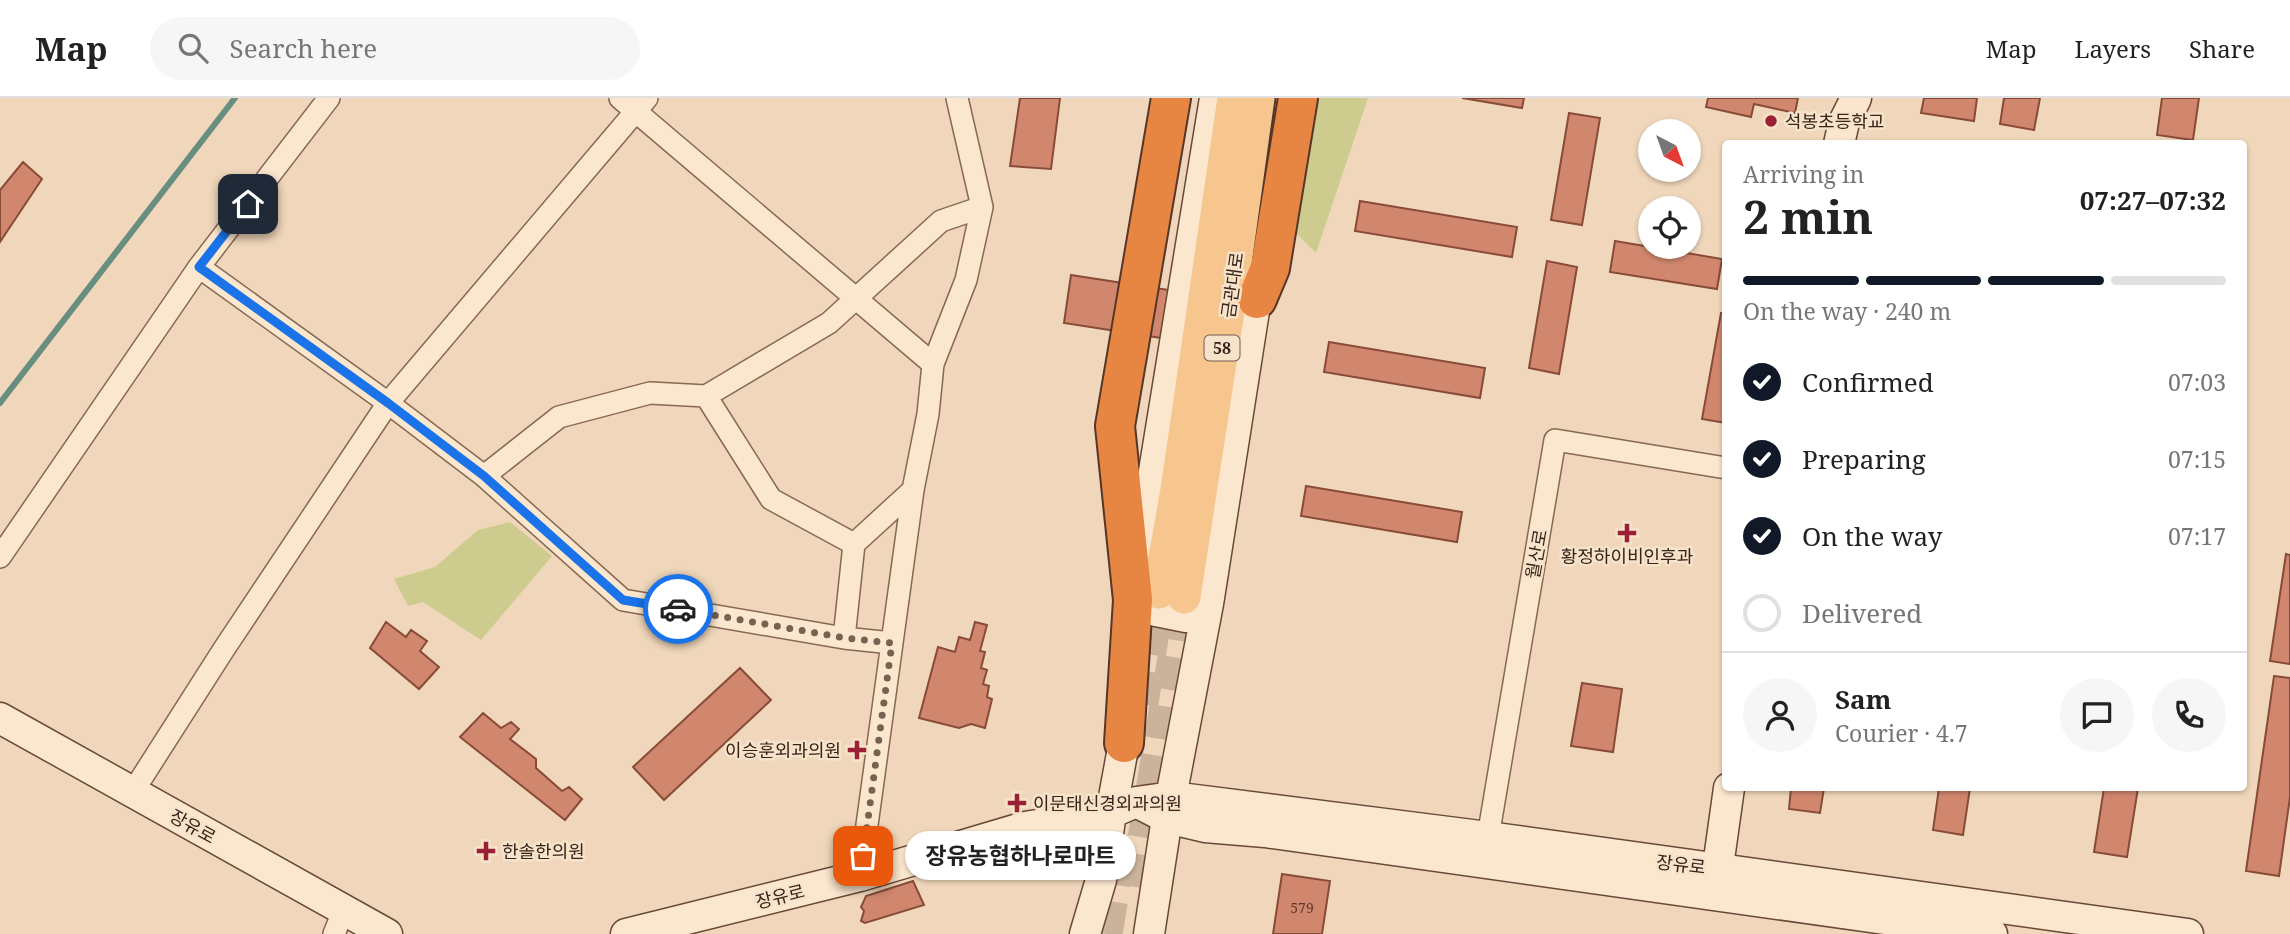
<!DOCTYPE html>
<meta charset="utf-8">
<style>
body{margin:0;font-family:"Noto Serif","Noto Sans KR",serif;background:#f6f6f6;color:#222;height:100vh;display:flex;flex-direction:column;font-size:26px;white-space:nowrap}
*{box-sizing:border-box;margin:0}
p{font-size:23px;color:#767676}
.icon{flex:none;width:38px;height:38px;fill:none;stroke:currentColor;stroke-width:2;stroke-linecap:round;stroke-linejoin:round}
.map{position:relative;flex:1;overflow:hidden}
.side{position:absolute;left:1722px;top:42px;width:525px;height:651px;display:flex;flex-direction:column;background:#fff;border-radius:7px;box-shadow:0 2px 5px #0004}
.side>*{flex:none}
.needle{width:46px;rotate:139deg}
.controls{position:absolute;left:1638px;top:21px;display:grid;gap:14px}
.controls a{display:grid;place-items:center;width:63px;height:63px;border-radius:50%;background:#fff;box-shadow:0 2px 5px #0004;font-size:35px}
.pin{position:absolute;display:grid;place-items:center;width:60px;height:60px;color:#fff;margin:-30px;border-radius:14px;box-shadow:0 4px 10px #0006}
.courier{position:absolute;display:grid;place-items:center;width:70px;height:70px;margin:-35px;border:5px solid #1a73e8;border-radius:50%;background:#fff;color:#222;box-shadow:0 2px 9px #0007}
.bubble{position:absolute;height:49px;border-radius:24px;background:#fff;box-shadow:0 2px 5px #0004;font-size:23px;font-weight:700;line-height:49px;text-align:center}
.overview em{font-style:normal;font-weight:700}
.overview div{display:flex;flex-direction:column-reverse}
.overview{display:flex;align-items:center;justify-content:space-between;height:119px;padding:0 21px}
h1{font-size:46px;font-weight:700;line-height:52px}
.bar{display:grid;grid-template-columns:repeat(4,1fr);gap:10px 7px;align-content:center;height:84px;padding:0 21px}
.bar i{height:9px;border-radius:5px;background:#e0e0e0}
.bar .on{background:#111827}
.bar p{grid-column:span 4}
.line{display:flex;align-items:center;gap:18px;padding:0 21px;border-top:2px solid #e0e0e0}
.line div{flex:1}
.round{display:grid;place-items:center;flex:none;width:74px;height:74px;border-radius:37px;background:#f6f6f6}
ol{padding:0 21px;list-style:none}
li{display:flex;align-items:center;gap:21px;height:77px}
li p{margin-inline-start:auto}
li .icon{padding:7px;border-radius:50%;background:#111827;color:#fff;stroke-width:4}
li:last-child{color:#767676}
li i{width:38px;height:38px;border:4px solid #e0e0e0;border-radius:50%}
header{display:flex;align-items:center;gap:42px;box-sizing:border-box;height:98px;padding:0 35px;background:#fff;border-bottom:2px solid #e0e0e0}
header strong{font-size:33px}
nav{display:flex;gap:38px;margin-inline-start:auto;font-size:24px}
.search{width:490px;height:63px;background:#f6f6f6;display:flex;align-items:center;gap:18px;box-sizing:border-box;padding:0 24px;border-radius:38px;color:#767676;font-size:26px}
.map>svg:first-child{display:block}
</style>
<header>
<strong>Map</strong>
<div class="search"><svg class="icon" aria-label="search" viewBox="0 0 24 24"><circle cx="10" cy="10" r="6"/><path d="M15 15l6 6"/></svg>Search here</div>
<nav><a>Map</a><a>Layers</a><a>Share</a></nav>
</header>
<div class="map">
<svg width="2290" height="836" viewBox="0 0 2290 836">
<rect width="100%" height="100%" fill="#f0d7bb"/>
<path fill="#cecb8e" d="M1311,0H1368L1316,155L1291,130Z
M510,424L552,458L481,542L423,504L408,508L394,481L435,469L478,432Z"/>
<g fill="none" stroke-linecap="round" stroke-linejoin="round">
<path stroke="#678e7e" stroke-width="6" d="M0,305L235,0"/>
</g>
<path fill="#d1876e" stroke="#884b38" stroke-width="2" d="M1020,0H1060L1051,71L1010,68Z
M1462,0H1524L1522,10Z
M1708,0H1798L1795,15L1754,6L1751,19L1706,9Z
M1924,0H1977L1974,23L1921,15Z
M2004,0H2040L2034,32L2000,26Z
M2162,0H2199L2193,42L2157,37Z
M1569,15L1600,20L1582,127L1551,122Z
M23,64L42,81L0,144V92Z
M1360,103L1517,129L1512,159L1355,133Z
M1615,143L1722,161L1717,191L1610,174Z
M1547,163L1577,169L1559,276L1529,270Z
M1071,177L1195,196L1187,244L1064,225Z
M1721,215H1726V325L1702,321Z
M1329,244L1485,270L1480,300L1324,274Z
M1306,388L1462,414L1457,444L1301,418Z
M2286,456L2290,457V566L2270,563Z
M386,524L406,539L411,532L427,543L420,553L439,569L419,591L370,550Z
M975,524L987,527L980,553L985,554L981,570L987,572L983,586L989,588L987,599L992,601L985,630L971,626L959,630L919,620L938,549L955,554L959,539L970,542Z
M740,570L771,602L664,702L633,669Z
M2274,578L2290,580V699L2279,778L2246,773Z
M1582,585L1622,591L1613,654L1571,648Z
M483,615L501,630L511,624L519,631L510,641L536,661V670L562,693L569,689L582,701L565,722L460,639Z
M1791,690H1824L1820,715L1789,711Z
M1939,690H1970L1963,737L1933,732Z
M2104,690H2138L2127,759L2094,754Z
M1037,745L1045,765L1008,780L1000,760Z
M1282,776L1330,783L1322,836H1273Z
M913,783L924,807L865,825L861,823L864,813L861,809L866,798Z"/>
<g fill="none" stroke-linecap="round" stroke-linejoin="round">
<path stroke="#cbb39b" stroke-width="33" stroke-dasharray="33 17" stroke-linecap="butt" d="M1142,606L1159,494
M1136,789L1184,499
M1106,836L1120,749"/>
<g stroke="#886754" stroke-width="24">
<path id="street" d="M620,0L933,266
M647,0L388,305L484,378L623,502L844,540L892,545L860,778
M957,0L982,109
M484,378L559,319L650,295L706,298
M0,459L199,169L329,0
M844,540L854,446L913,392L928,316L933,266L966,182L982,109L941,123L829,225L706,298L771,401L854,446
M892,545L913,392
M132,695L224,551L388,305L199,169
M1488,739L1555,342L1726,370
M334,836L344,811"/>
</g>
<g stroke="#694837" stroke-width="33">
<path id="secondary" d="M1839,46L1844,24L1856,0
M1208,506L1186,519L1156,513L1133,502L1215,0
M0,620L387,836
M1136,704L1167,720L1205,729L1265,734L1992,836
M1715,790L1729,690
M626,836L860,778L1025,729L1111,715L1136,704L1172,699L1488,739L2188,836
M1085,836L1101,782L1111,715L1124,645
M1149,836L1167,720L1208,506L1259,181"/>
</g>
<g stroke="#553629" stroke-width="37">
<path id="primary" d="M1159,494L1177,392L1234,0
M1184,499L1232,187L1258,0"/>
</g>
<g stroke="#553629" stroke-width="42">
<path id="highway" d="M1257,201L1270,170L1298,0
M1124,645L1133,502L1115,328L1171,0"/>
</g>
<use href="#street" stroke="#fbe6ce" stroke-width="21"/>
<use href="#secondary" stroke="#fbe6ce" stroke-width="30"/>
<use href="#primary" stroke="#f7c68e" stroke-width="33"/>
<use href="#highway" stroke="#e78543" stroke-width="38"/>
</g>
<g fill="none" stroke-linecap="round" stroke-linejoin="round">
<path stroke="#776252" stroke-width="7" stroke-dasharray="0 12.6" d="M678,511L845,540L892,545L863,758"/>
<path stroke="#1a73e8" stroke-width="9" d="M248,106L199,169L388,305L484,378L623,502L678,511"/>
</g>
<g fill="#9a2035" stroke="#f7e3ca" stroke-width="2.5">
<circle cx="1771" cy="23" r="7"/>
<path d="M1623.5 424.5h7v7h7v7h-7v7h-7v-7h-7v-7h7z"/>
<path d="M853.5 641.5h7v7h7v7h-7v7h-7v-7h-7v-7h7z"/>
<path d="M1013.5 694.5h7v7h7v7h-7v7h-7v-7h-7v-7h7z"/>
<path d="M482.5 742.5h7v7h7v7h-7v7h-7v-7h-7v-7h7z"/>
</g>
<g text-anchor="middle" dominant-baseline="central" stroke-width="5" stroke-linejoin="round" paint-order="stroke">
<g font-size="14" fill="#5d3c2f">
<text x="1302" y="809">579</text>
</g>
<rect fill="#f7e3ca" stroke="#705d4f" stroke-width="2" x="1204.5" y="237.5" width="35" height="25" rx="5"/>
<g font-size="16" font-weight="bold" fill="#36231a">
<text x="1222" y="250">58</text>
</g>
<g font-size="18" fill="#36231a" stroke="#f7e3ca" text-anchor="start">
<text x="1785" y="23">석봉초등학교</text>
<text x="1627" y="458" text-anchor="middle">황정하이비인후과</text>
<text x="841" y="652" text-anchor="end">이승훈외과의원</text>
<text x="1033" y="705">이문태신경외과의원</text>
<text x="502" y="753">한솔한의원</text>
</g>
<g font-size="18" fill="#36231a" stroke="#f7e3ca">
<text transform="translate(1232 187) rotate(-82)">금관대로</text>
<text transform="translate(1536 456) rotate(-80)">월산로</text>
<text transform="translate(193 728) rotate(29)">장유로</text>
<text transform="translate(1681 766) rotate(7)">장유로</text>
<text transform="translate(780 798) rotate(-14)">장유로</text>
</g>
</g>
</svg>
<div class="controls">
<a><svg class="needle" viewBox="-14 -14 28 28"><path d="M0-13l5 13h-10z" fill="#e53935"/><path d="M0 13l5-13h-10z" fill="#767676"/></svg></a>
<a><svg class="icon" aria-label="locate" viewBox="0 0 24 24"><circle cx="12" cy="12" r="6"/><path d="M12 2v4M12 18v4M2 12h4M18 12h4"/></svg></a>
</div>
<div class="pin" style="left:863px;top:758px;background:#ea580c"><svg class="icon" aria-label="bag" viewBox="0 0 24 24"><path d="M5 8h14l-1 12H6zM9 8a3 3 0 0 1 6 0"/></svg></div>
<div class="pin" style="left:248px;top:106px;background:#1f2937"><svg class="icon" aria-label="home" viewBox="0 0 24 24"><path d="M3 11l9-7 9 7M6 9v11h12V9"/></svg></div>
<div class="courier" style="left:678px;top:511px"><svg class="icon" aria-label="car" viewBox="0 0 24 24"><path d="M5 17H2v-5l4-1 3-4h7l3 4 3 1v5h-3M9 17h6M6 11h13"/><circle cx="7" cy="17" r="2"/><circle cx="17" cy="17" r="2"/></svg></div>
<div class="bubble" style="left:905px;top:733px;width:231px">장유농협하나로마트</div>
<section class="side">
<div class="overview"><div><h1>2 min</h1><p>Arriving in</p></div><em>07:27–07:32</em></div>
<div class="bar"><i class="on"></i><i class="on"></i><i class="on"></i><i></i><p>On the way · 240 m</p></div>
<ol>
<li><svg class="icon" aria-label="check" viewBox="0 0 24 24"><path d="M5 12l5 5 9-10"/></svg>Confirmed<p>07:03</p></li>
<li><svg class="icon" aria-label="check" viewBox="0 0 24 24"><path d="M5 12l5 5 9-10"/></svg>Preparing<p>07:15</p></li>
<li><svg class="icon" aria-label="check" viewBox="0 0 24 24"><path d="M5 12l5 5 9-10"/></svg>On the way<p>07:17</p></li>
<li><i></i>Delivered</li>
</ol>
<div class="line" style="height:126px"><a class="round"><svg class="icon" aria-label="person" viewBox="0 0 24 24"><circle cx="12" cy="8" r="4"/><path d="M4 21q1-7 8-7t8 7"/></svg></a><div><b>Sam</b><p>Courier · 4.7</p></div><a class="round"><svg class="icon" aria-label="chat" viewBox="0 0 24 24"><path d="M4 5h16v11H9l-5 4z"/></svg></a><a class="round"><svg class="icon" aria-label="phone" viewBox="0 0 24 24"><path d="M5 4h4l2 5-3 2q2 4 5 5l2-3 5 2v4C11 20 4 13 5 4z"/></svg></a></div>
</section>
</div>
